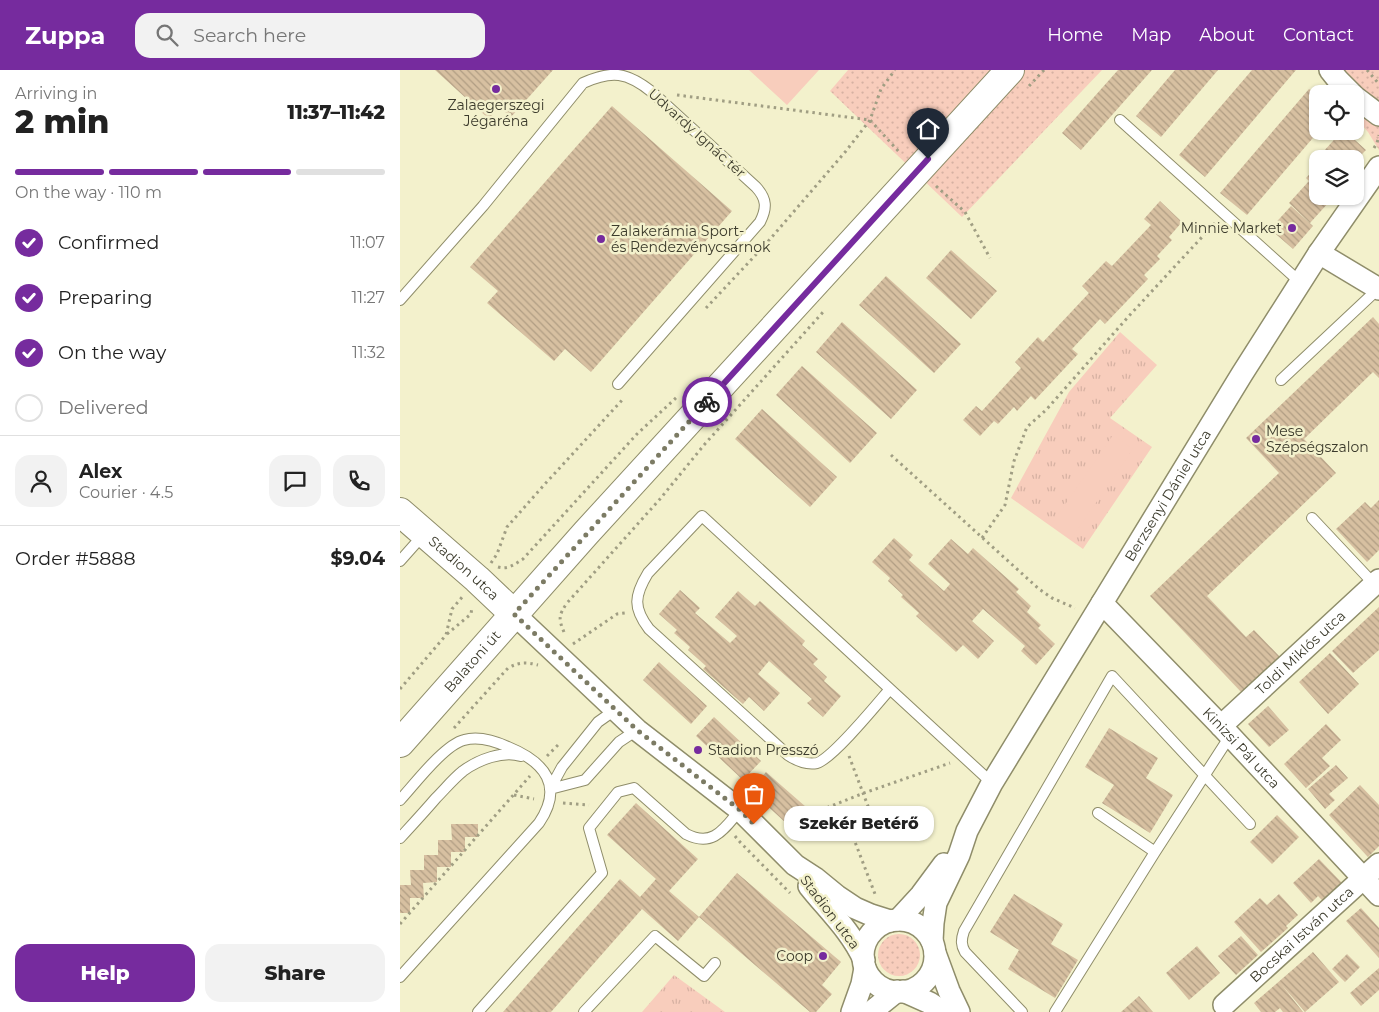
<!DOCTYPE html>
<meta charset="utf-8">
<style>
body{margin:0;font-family:Montserrat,sans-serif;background:#f2f2f2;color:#222;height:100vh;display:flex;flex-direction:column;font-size:19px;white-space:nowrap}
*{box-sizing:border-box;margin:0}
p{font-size:16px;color:#767676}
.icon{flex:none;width:28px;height:28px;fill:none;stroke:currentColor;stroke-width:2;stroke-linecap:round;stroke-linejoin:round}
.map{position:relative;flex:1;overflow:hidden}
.side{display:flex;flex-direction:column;background:#fff;width:400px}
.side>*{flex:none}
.fabs{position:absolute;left:909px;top:15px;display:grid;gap:10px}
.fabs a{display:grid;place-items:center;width:55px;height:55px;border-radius:10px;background:#fff;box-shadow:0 1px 4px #0004;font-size:25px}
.pin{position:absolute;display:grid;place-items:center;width:42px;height:42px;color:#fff;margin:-51px -21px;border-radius:50% 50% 50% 0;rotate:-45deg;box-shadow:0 0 5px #0007}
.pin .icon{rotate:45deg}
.courier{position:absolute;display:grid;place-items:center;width:50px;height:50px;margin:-25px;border:4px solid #762b9e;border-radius:50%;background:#fff;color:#222;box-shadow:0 1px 6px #0007}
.bubble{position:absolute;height:35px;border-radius:15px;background:#fff;box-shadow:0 1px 4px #0004;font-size:16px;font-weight:800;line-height:35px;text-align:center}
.headline em{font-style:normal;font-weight:800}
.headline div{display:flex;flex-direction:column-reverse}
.headline{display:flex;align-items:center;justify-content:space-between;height:85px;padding:0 15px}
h1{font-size:32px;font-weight:800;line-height:38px}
.bar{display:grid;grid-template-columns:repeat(4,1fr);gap:8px 5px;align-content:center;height:60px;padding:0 15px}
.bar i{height:6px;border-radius:4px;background:#e0e0e0}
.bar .on{background:#762b9e}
.bar p{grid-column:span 4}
.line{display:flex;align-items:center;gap:12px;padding:0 15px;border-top:1px solid #e0e0e0}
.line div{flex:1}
.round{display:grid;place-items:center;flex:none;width:52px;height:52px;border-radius:15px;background:#f2f2f2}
ol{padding:0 15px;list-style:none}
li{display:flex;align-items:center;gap:15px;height:55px}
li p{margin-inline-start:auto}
li .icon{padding:5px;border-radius:50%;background:#762b9e;color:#fff;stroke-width:4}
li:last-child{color:#767676}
li i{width:28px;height:28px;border:2px solid #e0e0e0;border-radius:50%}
.cta{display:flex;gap:10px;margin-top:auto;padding:10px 15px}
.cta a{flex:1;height:58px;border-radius:15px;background:#762b9e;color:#fff;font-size:20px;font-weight:800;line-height:58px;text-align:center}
.cta a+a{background:#f2f2f2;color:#222}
header{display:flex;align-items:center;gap:30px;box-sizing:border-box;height:70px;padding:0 25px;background:#762b9e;color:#fff}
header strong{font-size:24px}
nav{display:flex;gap:28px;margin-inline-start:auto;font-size:18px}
.search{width:350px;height:45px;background:#f2f2f2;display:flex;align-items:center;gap:12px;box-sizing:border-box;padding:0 18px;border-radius:15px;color:#767676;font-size:19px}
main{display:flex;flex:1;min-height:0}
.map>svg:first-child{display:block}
</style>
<header>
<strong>Zuppa</strong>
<div class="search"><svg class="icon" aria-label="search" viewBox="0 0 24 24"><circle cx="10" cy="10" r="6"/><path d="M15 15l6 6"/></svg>Search here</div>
<nav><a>Home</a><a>Map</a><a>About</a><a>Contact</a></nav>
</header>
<main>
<section class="side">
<div class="headline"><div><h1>2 min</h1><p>Arriving in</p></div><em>11:37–11:42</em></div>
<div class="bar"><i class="on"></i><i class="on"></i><i class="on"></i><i></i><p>On the way · 110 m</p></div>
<ol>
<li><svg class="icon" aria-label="check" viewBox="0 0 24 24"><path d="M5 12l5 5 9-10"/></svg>Confirmed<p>11:07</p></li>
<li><svg class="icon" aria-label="check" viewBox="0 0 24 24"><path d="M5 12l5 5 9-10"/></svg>Preparing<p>11:27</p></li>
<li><svg class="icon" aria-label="check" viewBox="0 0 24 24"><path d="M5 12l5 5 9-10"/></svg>On the way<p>11:32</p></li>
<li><i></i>Delivered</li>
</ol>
<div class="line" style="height:90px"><a class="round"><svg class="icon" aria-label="person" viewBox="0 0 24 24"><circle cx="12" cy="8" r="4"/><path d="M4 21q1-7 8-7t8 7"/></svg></a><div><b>Alex</b><p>Courier · 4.5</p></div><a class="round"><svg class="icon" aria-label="chat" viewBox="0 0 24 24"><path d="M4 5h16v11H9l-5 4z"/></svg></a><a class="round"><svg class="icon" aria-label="phone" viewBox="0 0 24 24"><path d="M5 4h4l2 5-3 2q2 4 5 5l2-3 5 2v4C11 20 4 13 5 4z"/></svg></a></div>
<div class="line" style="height:65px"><div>Order #5888</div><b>$9.04</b></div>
<div class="cta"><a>Help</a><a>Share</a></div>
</section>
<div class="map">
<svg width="979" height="942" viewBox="0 0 979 942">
<defs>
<pattern id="grass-dots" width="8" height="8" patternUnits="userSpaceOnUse" patternTransform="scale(1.25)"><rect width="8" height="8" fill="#f8cdbc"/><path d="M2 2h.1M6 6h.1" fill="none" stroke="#d6b1a2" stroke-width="1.8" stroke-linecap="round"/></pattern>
<pattern id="park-tufts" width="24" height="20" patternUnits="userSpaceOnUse" patternTransform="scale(1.25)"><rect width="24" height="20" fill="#f8cdbc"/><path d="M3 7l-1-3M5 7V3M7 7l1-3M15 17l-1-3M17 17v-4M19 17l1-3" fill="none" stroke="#d6b1a2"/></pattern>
<pattern id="building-back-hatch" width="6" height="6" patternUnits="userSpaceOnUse" patternTransform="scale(1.25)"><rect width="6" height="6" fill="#d7c0a1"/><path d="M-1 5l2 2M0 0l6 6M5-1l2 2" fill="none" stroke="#b09d83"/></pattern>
</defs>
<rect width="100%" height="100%" fill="#f3f1cc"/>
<path fill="url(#grass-dots)" d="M448,0H702L562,147L430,21Z
M918,0H979V80L968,62L955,47V24H935L924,11Z
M478 885a21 21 0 1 1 42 0a21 21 0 1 1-42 0Z"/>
<path fill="url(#park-tufts)" d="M720,262L757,295L710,348L752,377L683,479L611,428L669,322Z
M274,905L325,942H242Z"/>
<path fill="#f8cdbc" d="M349,0H419L387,35Z
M713,365L733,379L671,469L651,455Z"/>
<path fill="url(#building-back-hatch)" d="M35,0H153L111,47L99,37L89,49Z
M718,0H752L681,80L662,63Z
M775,0H818L761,67L736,46Z
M852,0H896L805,107L779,85Z
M909,19L918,26V62L847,145L820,123Z
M212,36L332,141L191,302L165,279L154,291L87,233L98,221L70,197Z
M942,61H945L966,80L955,91V89H923L926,85L923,82Z
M918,95V126H928L927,128L930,131L910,153L889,133L909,111L906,108Z
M760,131L782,152L769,167L772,170L757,186L760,189L744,205L748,209L705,254L700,249L672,279L678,284L635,330L631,326L617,341L614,337L598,354L594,351L580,366L563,350L576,336L582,341L621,298L615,292L638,267L643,272L689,223L682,216L706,191L712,196L751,155L744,149Z
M891,136L913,156L893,179L870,159Z
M551,180L597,221L571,249L526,208Z
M486,206L561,274L534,303L459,235Z
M973,247L979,254V308L973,302L904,369L936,403L807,526L846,567L854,560L881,588L843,624L750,526L879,403L846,368Z
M442,252L517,320L491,349L416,282Z
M402,296L477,363L450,393L376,325Z
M362,339L437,407L410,437L335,369Z
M979,430V480L967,492L936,459L965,432L971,438Z
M494,468L513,485L509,490L544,521L550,514L528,494L551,469L568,484L573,478L619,519L616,522L631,536L627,542L641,555L638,558L655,574L636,595L621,581L625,576L583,539L572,551L594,571L578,589L563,575L556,582L516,546L519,543L501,527L503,525L488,511L490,508L472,492Z
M280,520L300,538L295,543L330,573L337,566L315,547L338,521L355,536L360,531L405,571L402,575L418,589L413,594L427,607L424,611L441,626L423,647L407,633L412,629L369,591L358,604L380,623L364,641L349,627L343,634L303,599L306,596L288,580L290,577L274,563L277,560L259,544Z
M979,537V580L953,603L932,581Z
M930,583L959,614L928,644L899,612Z
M259,592L307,636L291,654L243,610Z
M868,636L889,660L869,677L848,654Z
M314,647L361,691L343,710L296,666Z
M926,654L941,670L922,688L930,696L906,718L884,694Z
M709,658L758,688L746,708L773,725L750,763L702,733L714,715L685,697Z
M936,695L948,708L929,724L935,730L925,739L908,719Z
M366,702L415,745L398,764L350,720Z
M960,715L979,735V776L968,787L929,745Z
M236,733L298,789L269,821L299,847L337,803L441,892L422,915L432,924L416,942H410L299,847L278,871L242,839L151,942H103L220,809L240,827L256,809L207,765Z
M877,745L899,767L872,794L850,772Z
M51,754H78V767H65V782H51V797H37V812L23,813L24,828H10V843H0V815H11L10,800H24V785H38V770H52Z
M919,789L942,813L923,831L918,826L911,833L893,813Z
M614,824L663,854L651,874L678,890L655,928L608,899L619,880L590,862Z
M879,824L898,845L886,856L888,858L861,882L834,852L860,828L867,835Z
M961,838L979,858V888L946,851Z
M841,866L858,885L836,905L818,886Z
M797,876L820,903L789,930L766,903Z
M913,882L939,912L905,942L881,914L903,942H883L880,938L875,942H861L854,933Z
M947,884L960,897L945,912L932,899Z
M979,898V920L961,936L950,923Z
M739,926L753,942H721Z"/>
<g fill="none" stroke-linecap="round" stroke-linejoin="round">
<g stroke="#8f8d6a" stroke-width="12">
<path id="lane" d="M720,50L900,212
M0,230L83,136L183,13C212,0 227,2 252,22L356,117C367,129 367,138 360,152L218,314
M881,310L978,219
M912,448L974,514
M0,491L24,464
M490,619C477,634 433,688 417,693C406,695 397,691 388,685L249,559C233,538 234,526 248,503L302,446L592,713
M150,719L185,710L219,672L237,660
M150,719L162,697L198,652L215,640
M0,730C14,715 44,675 64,670C78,666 95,671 108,677C145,692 164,716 139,753L0,907
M698,743L755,782
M0,768C12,755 24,742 36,728C45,719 53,709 63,701C78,690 103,680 121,686
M78,942L202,803L189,758L218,722L234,718L286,764C313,778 324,759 340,740
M184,942L255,866L304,906L315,893
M622,942L565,882C561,875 561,870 564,861L712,606L850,754
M655,942L755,782L830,666"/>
</g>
<g stroke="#8f8d6a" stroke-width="24">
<g id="street">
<path d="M930,0L938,10L952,24"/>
<path d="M955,27L979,45"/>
<path d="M919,183L979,219"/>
<path id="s1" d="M702,533L821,656L979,825"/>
<path d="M114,544L237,660L340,740L395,795L415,808L437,826L455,838L471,845L490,851"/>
<path id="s2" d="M821,656L979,510"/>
<path d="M409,816C428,840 451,861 464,890"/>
<path d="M498,850L521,825L544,794"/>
<circle cx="499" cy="886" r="36"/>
<path id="s3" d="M532,871L533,853L536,833L559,785L567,761L592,713L842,304L919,183L979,97"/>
<path d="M535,883L549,921L559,942"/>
<path d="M503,921L530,933L544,942"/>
<path id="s4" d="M824,935L979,794"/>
<path d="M452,942L462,914L465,898"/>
<path d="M471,942L497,921"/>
</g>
</g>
<g stroke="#8f8d6a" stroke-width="30">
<g id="secondary">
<path id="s5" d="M0,442L77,509L114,544"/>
</g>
</g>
<g stroke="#8f8d6a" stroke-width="30">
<g id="primary">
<path id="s6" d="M0,673L186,463L610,0"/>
</g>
</g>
<path stroke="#a09e83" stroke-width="3" stroke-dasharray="2.5 4" stroke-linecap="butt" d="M967,0L979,14
M629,16L644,0
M277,25L470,50L501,84
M974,78L977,73L979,65
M536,116L565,142L590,188
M306,238L365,175L446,81L470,50L481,19L495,0
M491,385L639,519L652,528L675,538
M582,468L605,435L614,391L627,357L646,340L728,247L815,153
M91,493L97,484L107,457L144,415L224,328
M98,497C108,500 115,494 123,489L237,364L277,327
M164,562C158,548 159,545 167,533L260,429L304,375L424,241
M47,564L71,544L72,537
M173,574L217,544L225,543
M0,619L46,565L52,539L63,526
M54,658L108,598C119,592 126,592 138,595
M147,686L160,673
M449,686L474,752L450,759L475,824
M114,725L134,729
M163,733L189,735
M421,740L464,723L550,693
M335,766L339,771L390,823
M0,854L130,706"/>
<use href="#lane" stroke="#fff" stroke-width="10"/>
<use href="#street" stroke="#fff" stroke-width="21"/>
<use href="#secondary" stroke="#fff" stroke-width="28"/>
<use href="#primary" stroke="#fff" stroke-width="28"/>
</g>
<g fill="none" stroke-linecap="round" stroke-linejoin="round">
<path stroke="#7c7b64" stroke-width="5" stroke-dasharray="0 9" d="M307,332L114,544L237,660L340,740L354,754"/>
<path stroke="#762b9e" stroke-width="6" d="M307,332L528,89"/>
</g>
<g fill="#762b9e" stroke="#f3f1cc" stroke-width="2">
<circle cx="96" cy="19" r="5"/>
<circle cx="892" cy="158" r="5"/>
<circle cx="201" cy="169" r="5"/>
<circle cx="856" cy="369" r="5"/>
<circle cx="298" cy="680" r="5"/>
<circle cx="423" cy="886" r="5"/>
</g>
<g text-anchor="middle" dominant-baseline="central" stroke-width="5" stroke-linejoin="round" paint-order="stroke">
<g font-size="14" fill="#3c3b2c" stroke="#f3f1cc" text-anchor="start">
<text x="96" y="35" text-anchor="middle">Zalaegerszegi<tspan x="96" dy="16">Jégaréna</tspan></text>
<text x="882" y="158" text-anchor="end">Minnie Market</text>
<text x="211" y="161">Zalakerámia Sport-<tspan x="211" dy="16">és Rendezvénycsarnok</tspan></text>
<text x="866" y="361">Mese<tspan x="866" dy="16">Szépségszalon</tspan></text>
<text x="308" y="680">Stadion Presszó</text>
<text x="413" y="886" text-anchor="end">Coop</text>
</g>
<g font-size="14" fill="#3c3b2c" stroke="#f3f1cc">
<text transform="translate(297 63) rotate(42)">Udvardy Ignác tér</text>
<text stroke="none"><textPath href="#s3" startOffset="508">Berzsenyi Dániel utca</textPath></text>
<text stroke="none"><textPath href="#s5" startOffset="85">Stadion utca</textPath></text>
<text stroke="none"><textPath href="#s2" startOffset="108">Toldi Miklós utca</textPath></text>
<text stroke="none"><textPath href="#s6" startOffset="109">Balatoni út</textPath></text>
<text stroke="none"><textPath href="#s1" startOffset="201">Kinizsi Pál utca</textPath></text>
<text transform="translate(430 842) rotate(53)">Stadion utca</text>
<text stroke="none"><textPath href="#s4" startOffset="105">Bocskai István utca</textPath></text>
</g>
</g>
</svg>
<div class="fabs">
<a><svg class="icon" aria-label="locate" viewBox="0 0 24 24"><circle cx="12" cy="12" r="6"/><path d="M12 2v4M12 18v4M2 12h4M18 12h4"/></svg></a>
<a><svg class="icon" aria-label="layers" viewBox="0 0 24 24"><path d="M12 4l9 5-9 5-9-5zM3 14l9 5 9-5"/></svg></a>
</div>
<div class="pin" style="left:354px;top:754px;background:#ea580c"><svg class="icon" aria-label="bag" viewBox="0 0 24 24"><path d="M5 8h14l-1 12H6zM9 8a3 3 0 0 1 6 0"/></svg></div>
<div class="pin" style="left:528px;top:89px;background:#1f2937"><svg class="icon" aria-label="home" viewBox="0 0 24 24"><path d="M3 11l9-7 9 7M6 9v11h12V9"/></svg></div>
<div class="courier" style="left:307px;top:332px"><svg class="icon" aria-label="bike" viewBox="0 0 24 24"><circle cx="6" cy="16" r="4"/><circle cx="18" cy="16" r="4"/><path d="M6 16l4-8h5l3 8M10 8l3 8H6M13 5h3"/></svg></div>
<div class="bubble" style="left:384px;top:736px;width:150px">Szekér Betérő</div>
</div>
</main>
